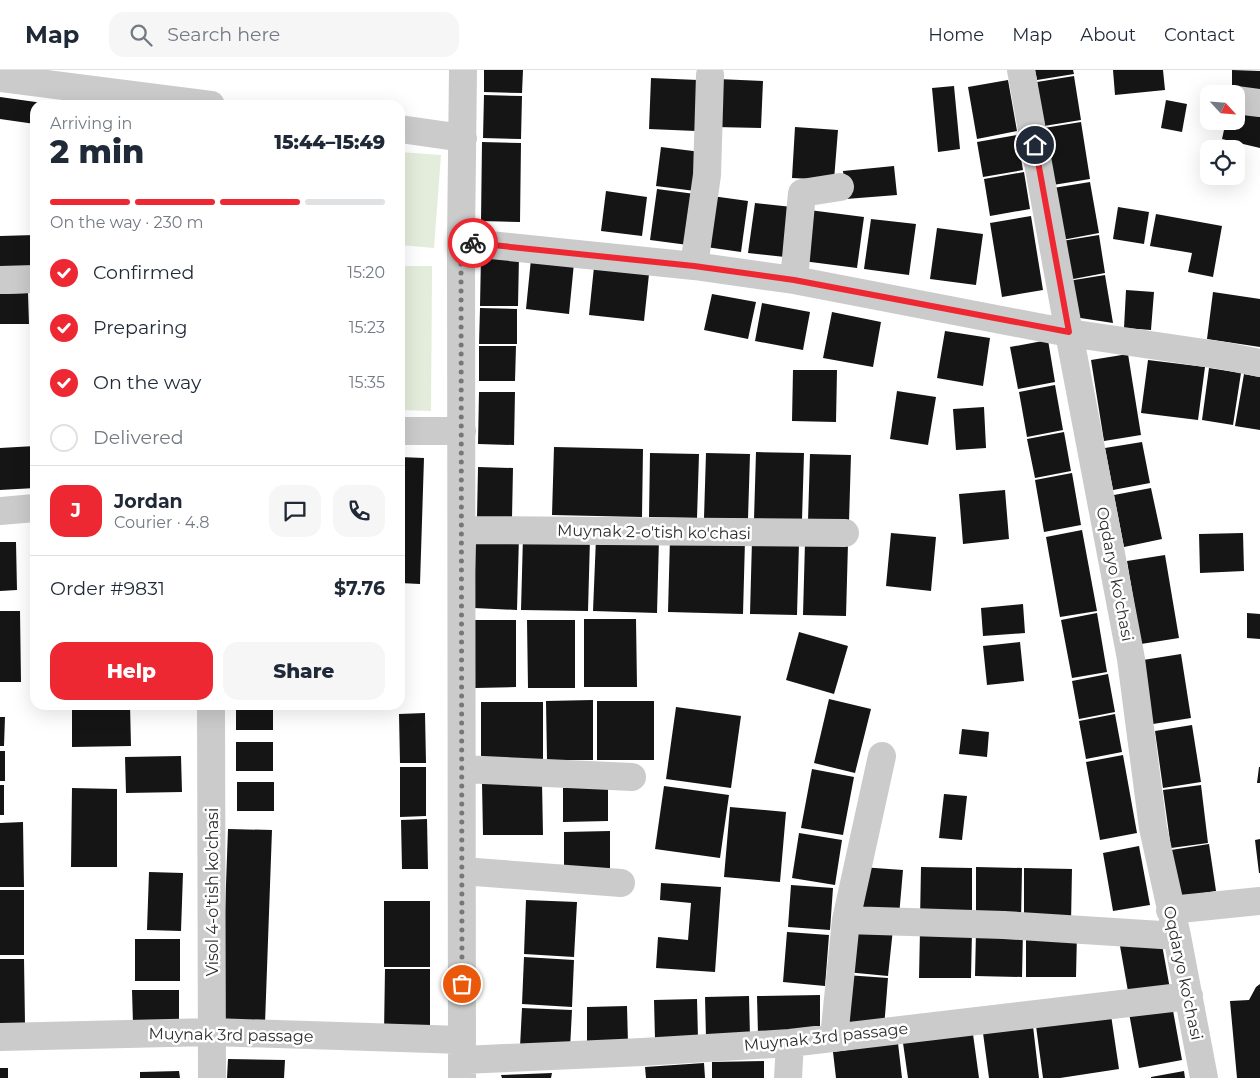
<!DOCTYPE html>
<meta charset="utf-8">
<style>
body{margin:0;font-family:Montserrat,sans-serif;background:#f6f6f7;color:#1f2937;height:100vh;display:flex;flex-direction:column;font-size:19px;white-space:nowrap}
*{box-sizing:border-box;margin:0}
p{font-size:16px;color:#747a83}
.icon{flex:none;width:28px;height:28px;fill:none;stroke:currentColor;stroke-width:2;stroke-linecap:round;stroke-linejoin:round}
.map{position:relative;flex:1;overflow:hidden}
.panel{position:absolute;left:30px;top:30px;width:375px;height:610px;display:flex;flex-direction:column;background:#fff;border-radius:15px;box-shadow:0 5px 20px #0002}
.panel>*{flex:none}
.needle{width:32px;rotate:116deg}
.controls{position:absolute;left:1200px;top:15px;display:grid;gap:10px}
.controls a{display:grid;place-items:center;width:45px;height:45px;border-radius:10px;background:#fff;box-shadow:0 5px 20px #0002;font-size:25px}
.pin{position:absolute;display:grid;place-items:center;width:42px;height:42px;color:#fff;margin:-21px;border:2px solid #fff;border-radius:50%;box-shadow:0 1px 5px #0007}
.courier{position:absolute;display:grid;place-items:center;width:50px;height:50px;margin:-25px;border:4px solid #ed2832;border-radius:50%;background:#fff;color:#222;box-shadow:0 1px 6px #0007}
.summary em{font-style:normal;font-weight:800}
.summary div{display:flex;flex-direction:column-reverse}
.summary{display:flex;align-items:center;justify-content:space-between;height:85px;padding:0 20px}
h1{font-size:32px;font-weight:800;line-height:38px}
.bar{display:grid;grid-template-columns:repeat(4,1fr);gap:8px 5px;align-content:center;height:60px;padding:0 20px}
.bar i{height:6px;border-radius:4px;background:#e0e1e3}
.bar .on{background:#ed2832}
.bar p{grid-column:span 4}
.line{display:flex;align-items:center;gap:12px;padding:0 20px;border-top:1px solid #e0e1e3}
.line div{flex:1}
.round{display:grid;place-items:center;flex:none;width:52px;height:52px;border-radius:15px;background:#f6f6f7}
ol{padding:0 20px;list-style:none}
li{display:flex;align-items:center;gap:15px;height:55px}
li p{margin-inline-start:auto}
li .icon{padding:5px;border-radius:50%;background:#ed2832;color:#fff;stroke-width:4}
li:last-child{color:#747a83}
li i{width:28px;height:28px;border:2px solid #e0e1e3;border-radius:50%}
.action{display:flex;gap:10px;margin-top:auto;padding:10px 20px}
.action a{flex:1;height:58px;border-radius:15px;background:#ed2832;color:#fff;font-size:20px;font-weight:800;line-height:58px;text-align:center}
.action a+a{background:#f6f6f7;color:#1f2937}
header{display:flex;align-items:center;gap:30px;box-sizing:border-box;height:70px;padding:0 25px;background:#fff;border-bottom:1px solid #e0e1e3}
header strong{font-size:24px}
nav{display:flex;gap:28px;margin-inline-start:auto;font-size:18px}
.search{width:350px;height:45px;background:#f6f6f7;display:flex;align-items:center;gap:12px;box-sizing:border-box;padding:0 18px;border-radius:15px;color:#747a83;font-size:19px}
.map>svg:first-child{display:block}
</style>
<header>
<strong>Map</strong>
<div class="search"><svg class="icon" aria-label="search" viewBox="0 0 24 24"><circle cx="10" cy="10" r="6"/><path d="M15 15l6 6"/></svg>Search here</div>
<nav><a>Home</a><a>Map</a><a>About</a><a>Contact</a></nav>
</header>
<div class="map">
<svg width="1260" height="1008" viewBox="0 0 1260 1008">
<rect width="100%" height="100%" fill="#fff"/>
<path fill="#e4ecdb" d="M400,82L441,85L434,178L400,175Z
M400,196H432L431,341L400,340Z"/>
<path fill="#151515" d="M484,0H523L522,23L484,22Z
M1035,0H1073L1074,4L1037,10Z
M1113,0H1163L1165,20L1115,25Z
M1232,0L1260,1V27L1232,24Z
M1074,6L1081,50L1044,56L1037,12Z
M651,8L698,10L696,61L649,59Z
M718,9L763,11L761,58L716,57Z
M1008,10L1017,61L977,69L968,17Z
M954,16L960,79L938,82L932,18Z
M484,25L522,26L521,69L483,68Z
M0,27L50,34L49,35H35V54L0,49Z
M1166,30L1187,34L1182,62L1161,58Z
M1236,39L1260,44V78L1222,69L1226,51H1236Z
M1081,52L1090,109L1053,115L1044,58Z
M795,57L838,60L834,110L792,108Z
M1017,65L1023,100L983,107L977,72Z
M482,72L521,73L520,152L481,151Z
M661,77L701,82L695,121L656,116Z
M894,96L897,125L846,129L843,101Z
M1024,102L1030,139L990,146L984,109Z
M1090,112L1099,163L1062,170L1053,118Z
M657,119L695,124L688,175L650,170Z
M606,121L647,127L642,166L601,161Z
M712,126L748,131L741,182L706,177Z
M755,133L792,137L785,187L748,183Z
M1118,137L1149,142L1144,174L1113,169Z
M809,140L864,147L857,198L803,191Z
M1156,144L1222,156L1213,207L1188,202L1192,183L1150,176Z
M1031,146L1043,220L1002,227L990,153Z
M871,149L916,154L909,205L864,199Z
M937,158L983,164L976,215L930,209Z
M35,165V196L0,197V166Z
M1099,165L1105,203L1068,210L1062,171Z
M481,186H519L518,236H480Z
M531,189L574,193L569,244L526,239Z
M594,197L649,204L644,251L589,245Z
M1105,205L1113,253L1074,247L1068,211Z
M1126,220L1154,222L1151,260L1124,258Z
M1213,222L1260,229V277L1207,269Z
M28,223L29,254H0V224Z
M712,224L756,232L748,269L704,260Z
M762,233L810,242L803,280L755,271Z
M480,238L517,239V274H479Z
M832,242L881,252L873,297L823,288Z
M945,261L990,268L983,316L937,308Z
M1048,270L1055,312L1018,319L1010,277Z
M479,276H516L515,311H479Z
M1128,284L1141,365L1104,371L1091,290Z
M1148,290L1205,297L1198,350L1141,343Z
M1209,298L1241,303L1233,355L1202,350Z
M793,300H837L836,352L792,351Z
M1244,304L1260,307V360L1235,356Z
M1055,315L1063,360L1027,367L1019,322Z
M897,321L936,327L928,375L890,369Z
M479,322H515L514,375L478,374Z
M984,337L986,378L956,380L953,339Z
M1064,362L1071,401L1035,408L1027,369Z
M1142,372L1150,413L1113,420L1105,378Z
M35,376V418L0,420V378Z
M554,377L643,379L642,447L552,445Z
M756,382L804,383L802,450L754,449Z
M650,383L699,384L697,448L649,447Z
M706,383L750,384L748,449L704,448Z
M810,384L851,385L849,452L808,451Z
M400,387L424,388L420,514L400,513Z
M478,397L513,398L512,448H477Z
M1072,403L1081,455L1044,462L1035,410Z
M1151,418L1162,469L1124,477L1114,425Z
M1005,420L1009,469L963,474L959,424Z
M1082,460L1097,541L1060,547L1046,467Z
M891,463L936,467L931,521L886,516Z
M1243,463L1244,501L1200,503L1199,464Z
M476,465L519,466L517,540L474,538Z
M523,466L590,468L588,541L521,540Z
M596,468L659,469L657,543L593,541Z
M670,468L745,470L743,544L668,542Z
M752,470L799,472L797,545L750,544Z
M0,472H16L17,520L0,521Z
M805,472L848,473L846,546L803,545Z
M1165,485L1179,568L1141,574L1127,491Z
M1023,534L1025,563L983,566L981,538Z
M0,541H20L21,612H0Z
M1097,543L1107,602L1072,608L1061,550Z
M1247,543L1260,544V569L1247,568Z
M584,549H636L637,617H584Z
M475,550H516V617L475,618Z
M527,550H575V618H528Z
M799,562L848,576L834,624L786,610Z
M1020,572L1024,611L987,615L983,576Z
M1181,584L1191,648L1153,654L1143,590Z
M1108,604L1115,642L1079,649L1072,611Z
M829,629L871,639L855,703L814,693Z
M593,630V690H547L546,631Z
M597,631H654V690H597Z
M481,632H543V690H481Z
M72,635H130L131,676L72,677Z
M236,635H273V660H236Z
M676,637L741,646L731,718L666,709Z
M425,643L426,693H400L399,644Z
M1115,644L1122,682L1086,689L1079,651Z
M0,647H5L4,676H0Z
M1192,655L1201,712L1163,718L1155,661Z
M962,659L989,662L987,687L959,684Z
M236,672H273V701H236Z
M0,681H5V711H0Z
M1123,685L1137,763L1100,770L1086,692Z
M181,686L182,722L126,723L125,687Z
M400,697H426V746L400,747Z
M1259,697H1260V713H1257Z
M812,699L854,707L843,765L801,758Z
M237,712H274V741H237Z
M542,712L543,765H483L482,713Z
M0,715H4V745H0Z
M1201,715L1208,773L1171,778L1163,720Z
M664,716L729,725L720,788L655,779Z
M608,717V751L563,752V718Z
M72,718L117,719V797H71Z
M944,724L967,726L962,770L939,768Z
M730,737L786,742L780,812L724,807Z
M427,749L428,799H402L401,750Z
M23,752L24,817H0V753Z
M228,759L272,760L265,954L221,953Z
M610,761V801H564V762Z
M799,763L842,770L835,815L792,808Z
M1260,769V803H1259L1255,770Z
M1209,774L1216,821L1178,827L1171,780Z
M1139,776L1150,835L1113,841L1103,783Z
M861,797L903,800L899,846L858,842Z
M921,797L972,798V852L920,851Z
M976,797L1022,798L1021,853L976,852Z
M1024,798L1072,799L1071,853H1024Z
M149,802L183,803L181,861L147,860Z
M661,813L721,817L715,902L656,898L658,867L688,870L691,833L660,830Z
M791,815L833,818L830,860L788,857Z
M0,820H24V885H0Z
M526,830L577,832L574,887L524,884Z
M384,831H430V897H384Z
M851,855L893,859L888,906L846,902Z
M920,860L972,861L971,908H919Z
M976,861H1023L1022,907L975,906Z
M787,862L829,865L825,916L783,912Z
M1026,862H1077L1076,907H1026Z
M135,869H180V911H135Z
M1161,869L1170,919L1129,927L1120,876Z
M524,887L574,890L572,937L522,934Z
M0,889H24L25,954H0Z
M385,899H430V964H384Z
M846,905L888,908L884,958L842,955Z
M1260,914V1008H1237L1230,931L1249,930L1256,917Z
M132,920H179V954H133Z
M820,925V962L758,964L757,926Z
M749,926L750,966L706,967L705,927Z
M697,929L698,968L655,969L654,930Z
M1172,935L1182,990L1139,998L1129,943Z
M627,936L628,974L587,975V937Z
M522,938L572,940L570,979L520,977Z
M1111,945L1119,999L1060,1008H1043L1036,956Z
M1033,956L1039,1008H989L983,963Z
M973,964L979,1008H908L903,973Z
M898,973L902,1008H836L833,982Z
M228,989L285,990L284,1008H227Z
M764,991V1008H712V992Z
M704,993L705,1008H646L645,997Z
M0,998H8V1008H0Z
M179,1001L180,1008H140V1002Z
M1184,1001L1185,1008H1151V1007Z
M552,1003L551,1008H502L501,1005Z"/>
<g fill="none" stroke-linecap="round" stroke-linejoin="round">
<path stroke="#cbcbcb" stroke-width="28" d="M1021,0L1069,263L1131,589L1153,758L1177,866L1204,1008
M0,8L211,35
M1236,30L1260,33
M400,59L463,68
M461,172L694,196L794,210L1069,263L1225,286L1260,293
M694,196L707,105L710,5
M0,210L35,209
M794,210L802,123L840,117
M400,361H462
M0,441L35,438
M463,460L845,463
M211,635L212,1008
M462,699L632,707
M462,801L621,813
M1170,840L1260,831
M846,850L1004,855L1177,866
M0,967L212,962L462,970
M834,968L846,850L882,686
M462,990L642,982L790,973L1189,926
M462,1008L461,172L463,0
M788,1008L790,973"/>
</g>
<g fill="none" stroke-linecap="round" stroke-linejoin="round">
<path stroke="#777" stroke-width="5" stroke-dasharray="0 9" d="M462,914L461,172L473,173"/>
<path stroke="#ed2832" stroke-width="6" d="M473,173L694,196L794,210L1069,262L1035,75"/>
</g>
<g text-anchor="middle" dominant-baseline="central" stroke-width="5" stroke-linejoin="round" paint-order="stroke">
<g font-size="16" fill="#2e2e2e" stroke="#fff">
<text transform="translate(654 462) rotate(1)">Muynak 2-o'tish ko'chasi</text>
<text transform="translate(1115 504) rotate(79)">Oqdaryo ko'chasi</text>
<text transform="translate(212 822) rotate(-90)">Visol 4-o'tish ko'chasi</text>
<text transform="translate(1183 903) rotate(78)">Oqdaryo ko'chasi</text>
<text transform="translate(231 965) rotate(1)">Muynak 3rd passage</text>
<text transform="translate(826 967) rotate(-6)">Muynak 3rd passage</text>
</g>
</g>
</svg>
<div class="controls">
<a><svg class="needle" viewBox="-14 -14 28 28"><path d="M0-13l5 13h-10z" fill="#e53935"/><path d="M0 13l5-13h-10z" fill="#747a83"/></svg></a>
<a><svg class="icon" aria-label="locate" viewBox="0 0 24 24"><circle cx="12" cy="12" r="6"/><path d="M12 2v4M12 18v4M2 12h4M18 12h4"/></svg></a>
</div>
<div class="pin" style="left:462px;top:914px;background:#ea580c"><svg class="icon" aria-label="bag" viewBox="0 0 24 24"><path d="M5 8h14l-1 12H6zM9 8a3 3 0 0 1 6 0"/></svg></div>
<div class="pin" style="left:1035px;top:75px;background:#1f2937"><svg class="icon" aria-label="home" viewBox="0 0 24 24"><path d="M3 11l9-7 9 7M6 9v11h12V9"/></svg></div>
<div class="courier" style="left:473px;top:173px"><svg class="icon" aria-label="bike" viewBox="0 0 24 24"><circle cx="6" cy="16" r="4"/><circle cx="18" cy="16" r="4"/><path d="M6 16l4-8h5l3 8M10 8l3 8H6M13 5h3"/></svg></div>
<section class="panel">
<div class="summary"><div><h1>2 min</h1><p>Arriving in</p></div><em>15:44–15:49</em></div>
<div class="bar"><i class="on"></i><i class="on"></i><i class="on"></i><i></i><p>On the way · 230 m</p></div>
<ol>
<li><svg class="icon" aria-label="check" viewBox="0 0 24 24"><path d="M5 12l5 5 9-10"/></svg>Confirmed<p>15:20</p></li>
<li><svg class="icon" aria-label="check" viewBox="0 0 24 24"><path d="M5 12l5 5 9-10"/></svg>Preparing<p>15:23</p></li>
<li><svg class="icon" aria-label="check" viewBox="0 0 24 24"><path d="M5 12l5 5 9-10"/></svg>On the way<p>15:35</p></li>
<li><i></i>Delivered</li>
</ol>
<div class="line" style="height:90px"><b class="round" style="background:#ed2832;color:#fff">J</b><div><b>Jordan</b><p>Courier · 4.8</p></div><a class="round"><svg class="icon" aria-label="chat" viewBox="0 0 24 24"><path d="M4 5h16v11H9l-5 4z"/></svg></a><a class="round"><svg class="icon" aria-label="phone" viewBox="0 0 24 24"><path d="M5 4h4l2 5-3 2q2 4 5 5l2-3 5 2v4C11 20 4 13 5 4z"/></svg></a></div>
<div class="line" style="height:65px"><div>Order #9831</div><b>$7.76</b></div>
<div class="action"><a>Help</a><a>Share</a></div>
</section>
</div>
